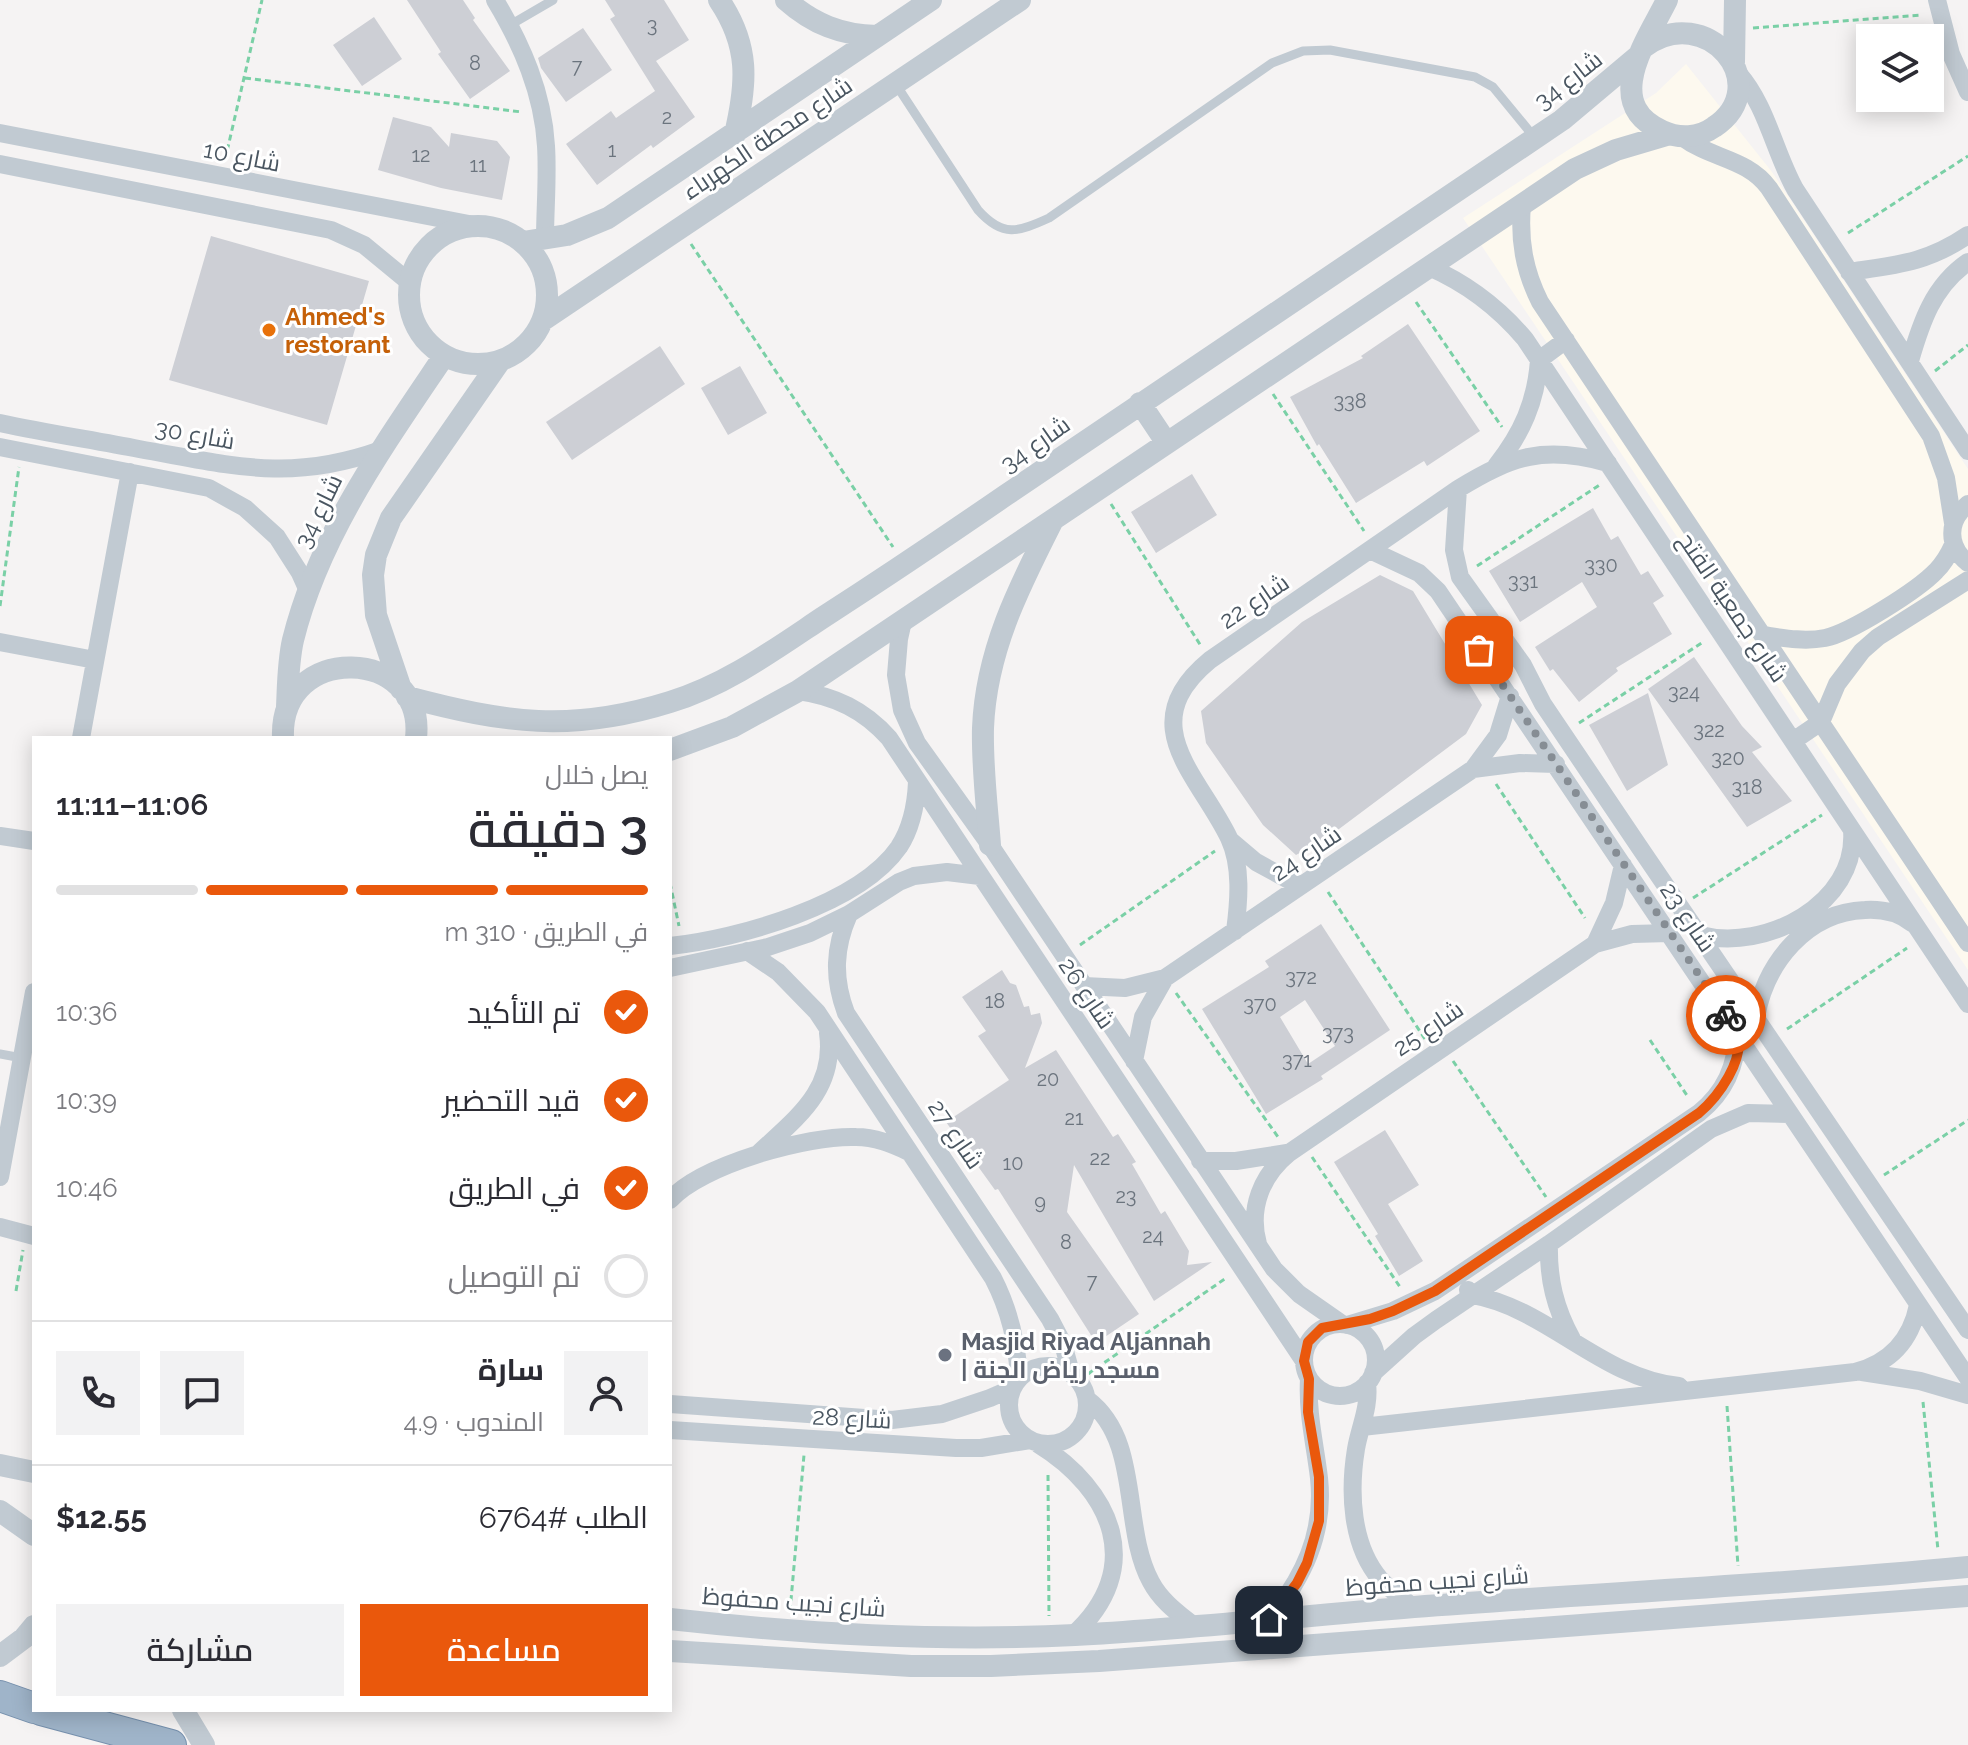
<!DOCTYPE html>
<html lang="ar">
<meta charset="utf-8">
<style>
body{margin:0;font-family:Raleway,Cairo,sans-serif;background:#f2f2f3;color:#2b2b33;direction:rtl;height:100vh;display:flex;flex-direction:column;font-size:30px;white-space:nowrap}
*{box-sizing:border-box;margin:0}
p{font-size:26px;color:#7c7c81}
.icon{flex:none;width:44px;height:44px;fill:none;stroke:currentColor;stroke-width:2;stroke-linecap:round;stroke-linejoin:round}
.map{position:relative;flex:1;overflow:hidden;direction:ltr}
.details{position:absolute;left:32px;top:736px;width:640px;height:976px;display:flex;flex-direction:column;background:#fff;border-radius:0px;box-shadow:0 4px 20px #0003;direction:rtl}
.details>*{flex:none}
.controls{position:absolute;left:1856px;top:24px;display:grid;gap:16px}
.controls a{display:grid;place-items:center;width:88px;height:88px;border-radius:0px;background:#fff;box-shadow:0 4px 20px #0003;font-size:40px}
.pin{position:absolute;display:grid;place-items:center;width:68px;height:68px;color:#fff;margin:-34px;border-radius:16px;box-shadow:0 4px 12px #0006}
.courier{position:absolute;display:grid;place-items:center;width:80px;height:80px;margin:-40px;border:6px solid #ea580c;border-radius:50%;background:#fff;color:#222;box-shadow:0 2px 10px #0007}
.headline em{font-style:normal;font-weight:600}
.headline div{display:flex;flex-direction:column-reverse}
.headline{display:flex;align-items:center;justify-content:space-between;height:136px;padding:0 24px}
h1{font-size:52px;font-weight:600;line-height:60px}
.bar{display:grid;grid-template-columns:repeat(4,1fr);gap:12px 8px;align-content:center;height:96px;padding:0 24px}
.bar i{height:10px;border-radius:6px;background:#e1e1e2}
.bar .selected{background:#ea580c}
.bar p{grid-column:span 4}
.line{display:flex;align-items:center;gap:20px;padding:0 24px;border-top:2px solid #e1e1e2}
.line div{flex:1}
.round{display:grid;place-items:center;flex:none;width:84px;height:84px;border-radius:0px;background:#f2f2f3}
ol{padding:0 24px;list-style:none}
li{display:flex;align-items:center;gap:24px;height:88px}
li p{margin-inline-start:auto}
li .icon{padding:8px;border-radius:50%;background:#ea580c;color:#fff;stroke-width:4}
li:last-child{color:#7c7c81}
li i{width:44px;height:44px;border:4px solid #e1e1e2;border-radius:50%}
.action{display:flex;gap:16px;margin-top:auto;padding:16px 24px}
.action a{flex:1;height:92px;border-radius:0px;background:#ea580c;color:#fff;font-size:32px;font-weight:600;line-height:92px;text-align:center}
.action a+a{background:#f2f2f3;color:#2b2b33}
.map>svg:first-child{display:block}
</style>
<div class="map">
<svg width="1968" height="1745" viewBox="0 0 1968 1745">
<rect width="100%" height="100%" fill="#f5f3f3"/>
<path fill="#fdf9ef" d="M1686,64L1772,172L1968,469V970L1463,218L1656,93Z"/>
<path fill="#cdcfd5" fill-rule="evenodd" d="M407,0H463L475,18L473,20L510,71L470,99L438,54L441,52Z
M605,0H664L689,40L656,61L695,117L653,148L651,145L597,185L566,144L611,111L616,118L655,91L610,19L615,16Z
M374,17L402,59L362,86L333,45Z
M583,28L612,70L566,102L541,68L538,58Z
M393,117L431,127L449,147L451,133L497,141L510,157L502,200L441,188L378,170Z
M211,236L369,281L327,425L169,380Z
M1408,324L1480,431L1427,466L1424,461L1356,503L1319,444L1317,446L1290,397L1363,358L1361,356Z
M660,346L685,384L572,460L546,422Z
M740,366L767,413L728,435L701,388Z
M1192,474L1217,515L1156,553L1131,512Z
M1593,508L1611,540L1618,536L1641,575L1648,571L1664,596L1653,603L1672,634L1616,668L1618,671L1579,702L1553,669L1550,671L1535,647L1597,607L1582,582L1520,622L1489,571Z
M1380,575L1413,591L1482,705L1466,734L1327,838L1296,855L1263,825L1206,743L1201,711L1302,622Z
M1694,657L1742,726L1762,747L1752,752L1792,801L1747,827L1648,689Z
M1648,693L1668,765L1627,791L1589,725Z
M1321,924L1390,1030L1321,1076L1323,1079L1266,1114L1202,1009L1269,967L1265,961ZM1305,1000L1335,1046L1308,1064L1280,1017Z
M1002,970L1010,983L1016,985L1024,1007L1029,1006L1031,1015L1040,1013L1042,1023L1025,1068L1056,1050L1113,1137L1118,1134L1136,1162L1132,1164L1161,1214L1165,1211L1189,1251L1187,1265L1212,1262L1154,1301L1074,1165L1067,1212L1139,1314L1096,1343L998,1189L995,1190L946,1122L1009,1080L978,1036L986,1031L962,997Z
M1385,1130L1419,1185L1388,1204L1423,1261L1399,1276L1375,1236L1378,1234L1334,1162Z"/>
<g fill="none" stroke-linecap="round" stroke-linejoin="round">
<g stroke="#7690ad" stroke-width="32">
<path id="trunk" d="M0,1696L34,1708
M41,1710L171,1745"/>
</g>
<path stroke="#7ad0a6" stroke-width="3" stroke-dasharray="6 4" stroke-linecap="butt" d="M1753,28L1921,15
M245,78L522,112
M225,160L262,0
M1848,233L1968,156
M691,244L893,547
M1416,302L1502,427
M1935,371L1968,345
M1273,394L1364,531
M1111,504L1201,646
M1477,566L1601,484
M0,606L19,467
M1579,723L1703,642
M1496,784L1585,918
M670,883L679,926
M1328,892L1425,1039
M1693,898L1822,815
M1080,945L1215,851
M1176,993L1278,1137
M1787,1029L1907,948
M1650,1040L1688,1097
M1453,1061L1546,1197
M1312,1157L1400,1287
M1884,1175L1968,1120
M16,1291L23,1250
M1088,1374L1226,1278
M1923,1402L1938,1550
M1727,1406L1738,1566
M1048,1475L1049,1616
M790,1611L804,1455"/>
<path stroke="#c1cad2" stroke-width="9" d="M510,25L553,0
M895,83L978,210C1003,238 1018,232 1049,218L1272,63L1303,51L1330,50L1475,77L1493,87L1535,138
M0,1054L22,1058"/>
<path stroke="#c1cad2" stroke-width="18" d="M495,0C522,45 543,93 546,146C548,177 545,209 545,240
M1937,0L1951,54L1968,92
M1738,73C1767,106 1774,151 1795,189L1968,451
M0,133L474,225
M1682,137C1711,159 1747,158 1769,188L1931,436L1946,478L1953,523
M0,164L331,230L364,245L409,282
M1522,205C1519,240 1524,270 1540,302L1968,943
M1429,267C1468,284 1498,307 1525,339L1968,1004
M1849,272C1896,265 1927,263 1968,235
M1910,361C1921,323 1933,286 1968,262
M0,423C46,433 93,440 139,449C231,465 289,483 381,450
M0,447L209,488L245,508L277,537L300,573L309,593
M1496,466C1522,433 1536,402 1539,360L1566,340
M1458,489L1454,550L1460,577L1523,665L1543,704L1638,845L1968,1330
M1968,504C1947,521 1947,546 1968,563
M1370,550L1419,573L1438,591L1968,1378
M903,621L899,639L896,675L902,710L917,743L990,845L1274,1269L1299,1294L1342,1324
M1763,635C1783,638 1804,642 1825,638C1850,633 1918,590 1936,571C1944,563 1949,554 1953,545
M0,642L95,660
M798,691C835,696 864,710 889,738L1304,1361
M81,738L130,472
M1793,741L1821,722L1837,684L1862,651L1878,637L1968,580
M1473,769L1520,763L1556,764
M0,836L34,841
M1230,840L1256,862L1300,886
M849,914C834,948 833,978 846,1013L1050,1319L1063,1344L1071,1373
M1235,931C1239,901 1242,866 1229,838C1198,774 1132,724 1210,660L1458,489C1512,456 1544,445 1608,463
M1700,935C1765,952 1858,904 1852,830
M1595,944L1614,903L1623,865
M670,946C737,939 859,905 899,847C912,827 916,805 917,782
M747,951L778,972L817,1012L993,1278C1010,1311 1017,1342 1019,1378
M670,968L768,947L810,933L849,914L899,882L914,876L947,872L980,876
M1084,986L1125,988L1165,978L1473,769L1498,735L1510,696
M1756,1018C1765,963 1807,912 1865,910C1882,909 1899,913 1912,923
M1134,1061L1143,1017L1165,978
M759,1153C796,1118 836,1090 828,1033
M1200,1161H1236L1287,1153
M0,1177L34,992
M670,1200C701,1165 808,1135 856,1137C875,1137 892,1144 909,1152
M0,1227L34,1236
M1258,1244C1248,1208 1262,1175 1289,1153L1595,944L1632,934L1670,933
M1549,1244C1548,1279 1555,1308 1572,1339
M1468,1290L1472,1295C1547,1308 1601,1378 1679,1386
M1304 1360a36 36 0 1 1 72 0a36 36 0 1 1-72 0Z
M1347,1325L1393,1311L1435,1291L1699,1113C1725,1092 1737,1066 1737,1033
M1009 1405a39 39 0 1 1 78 0a39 39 0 1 1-78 0Z
M1862,1372L1920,1381L1968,1395
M1373,1373L1414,1336L1436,1320L1549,1244L1711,1129L1748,1113L1789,1114
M1367,1383C1370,1407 1360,1426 1356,1449C1349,1492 1351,1545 1380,1579C1390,1590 1402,1598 1413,1607
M1088,1400C1142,1441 1121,1527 1151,1582C1161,1601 1178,1613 1194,1626
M670,1404L892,1420L942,1414L990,1398L1013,1388
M1362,1427L1855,1372C1890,1363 1911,1340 1918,1305
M670,1430L956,1448H981L1030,1440
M1038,1444C1113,1490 1146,1569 1073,1635
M1269,1620C1303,1578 1325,1534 1319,1478C1315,1444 1307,1413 1309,1379"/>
<path stroke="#c1cad2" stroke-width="22" d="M719,0C750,46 747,83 735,134
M786,0C813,24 841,35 877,36
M1644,47C1706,0 1777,85 1714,127C1699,138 1679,139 1662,131C1600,103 1648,39 1667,0
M1734,62L1735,0
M409 295a69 69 0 1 1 138 0a69 69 0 1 1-138 0Z
M523,242L567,235L608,218L931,0
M543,320L1020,0
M1140,403L1166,442
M401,689L376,615L373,575L376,555L391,518L500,361
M407,697C505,723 571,733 670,702C726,685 774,650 822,618C884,578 945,537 1006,495C1190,369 1376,245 1562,120L1637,57
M287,707C288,685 288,662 293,640C319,535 384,445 444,356
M283,738C279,641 426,647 416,738
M670,750L732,727L798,691L1575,169L1616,150L1670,134
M990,845C987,806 982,767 983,728C986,651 1019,587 1053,520
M0,1465L34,1472
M0,1511L34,1535
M670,1619C804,1634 940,1642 1075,1635C1188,1629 1301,1616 1414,1607C1598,1593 1784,1585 1968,1567
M670,1651L911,1666H991L1099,1661L1968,1596
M0,1656L24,1638L34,1626
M183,1710L204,1745"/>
<use href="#trunk" stroke="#9fb4c9" stroke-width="30"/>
</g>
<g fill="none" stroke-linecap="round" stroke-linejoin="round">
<path stroke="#868d94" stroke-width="8" stroke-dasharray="0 14.4" d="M1479,650L1726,1015"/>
<path stroke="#ea580c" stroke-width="10" d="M1269,1620L1297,1583L1307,1563L1319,1521V1477L1308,1412L1309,1379L1304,1361L1308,1342L1322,1328L1370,1319L1393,1311L1435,1291L1699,1113C1718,1097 1746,1059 1737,1032C1735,1026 1729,1020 1726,1015"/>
</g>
<circle fill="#e8710a" stroke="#fff" stroke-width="3" cx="269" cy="330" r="8"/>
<circle fill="#6b7280" stroke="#fff" stroke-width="3" cx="945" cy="1355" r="8"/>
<g text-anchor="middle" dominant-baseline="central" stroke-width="6" stroke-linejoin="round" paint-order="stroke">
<g font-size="20" fill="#6b747e">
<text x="652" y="25">3</text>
<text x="475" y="63">8</text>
<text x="577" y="66">7</text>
<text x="667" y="117">2</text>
<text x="612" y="150">1</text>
<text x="421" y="155">12</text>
<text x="478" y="165">11</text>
<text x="1350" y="401">338</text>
<text x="1601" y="565">330</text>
<text x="1523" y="581">331</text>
<text x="1684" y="692">324</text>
<text x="1709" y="730">322</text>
<text x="1728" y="758">320</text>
<text x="1747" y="787">318</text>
<text x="1301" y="977">372</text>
<text x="995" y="1001">18</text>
<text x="1260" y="1004">370</text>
<text x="1338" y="1033">373</text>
<text x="1297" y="1060">371</text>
<text x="1048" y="1079">20</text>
<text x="1074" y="1118">21</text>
<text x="1100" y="1158">22</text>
<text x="1013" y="1163">10</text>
<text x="1126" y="1196">23</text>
<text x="1040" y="1202">9</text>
<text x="1153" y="1236">24</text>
<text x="1066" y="1242">8</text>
<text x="1092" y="1281">7</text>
</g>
<g font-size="24" fill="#4a5661" stroke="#fff">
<text transform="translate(1568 80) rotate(-38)">شارع 34</text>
<text transform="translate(767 138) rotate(-34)">شارع محطة الكهرباء</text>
<text transform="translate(242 156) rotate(11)">شارع 10</text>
<text transform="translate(195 434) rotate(10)">شارع 30</text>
<text transform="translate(1035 444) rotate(-35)">شارع 34</text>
<text transform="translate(318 511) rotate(-64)">شارع 34</text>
<text transform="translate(1254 601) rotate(-34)">شارع 22</text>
<text transform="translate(1733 607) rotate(56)">شارع جمعية الفتح</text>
<text transform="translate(1306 853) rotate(-34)">شارع 24</text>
<text transform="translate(1688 917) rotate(56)">شارع 23</text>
<text transform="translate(1087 993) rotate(56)">شارع 26</text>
<text transform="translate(1428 1028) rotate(-34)">شارع 25</text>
<text transform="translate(956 1134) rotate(56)">شارع 27</text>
<text transform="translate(852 1418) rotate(3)">شارع 28</text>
<text transform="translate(1437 1581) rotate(-4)">شارع نجيب محفوظ</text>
<text transform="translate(794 1602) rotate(4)">شارع نجيب محفوظ</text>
</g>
<g font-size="24" font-weight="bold" fill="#c56008" stroke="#fff" text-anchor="start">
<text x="285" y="316">Ahmed's<tspan x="285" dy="28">restorant</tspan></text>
</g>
<g font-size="24" font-weight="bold" fill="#5b616d" stroke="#fff" text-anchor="start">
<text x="961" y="1341">Masjid Riyad Aljannah<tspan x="961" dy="28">| مسجد رياض الجنة</tspan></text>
</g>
</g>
</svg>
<div class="controls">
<a><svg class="icon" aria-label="layers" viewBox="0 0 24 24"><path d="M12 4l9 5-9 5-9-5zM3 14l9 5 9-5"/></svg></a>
</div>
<div class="pin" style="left:1479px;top:650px;background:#ea580c"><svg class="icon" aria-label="bag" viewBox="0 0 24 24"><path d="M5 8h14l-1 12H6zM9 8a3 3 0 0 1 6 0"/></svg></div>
<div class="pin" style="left:1269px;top:1620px;background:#1f2937"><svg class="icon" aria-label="home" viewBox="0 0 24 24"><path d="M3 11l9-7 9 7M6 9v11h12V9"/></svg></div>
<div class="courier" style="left:1726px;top:1015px"><svg class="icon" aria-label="bike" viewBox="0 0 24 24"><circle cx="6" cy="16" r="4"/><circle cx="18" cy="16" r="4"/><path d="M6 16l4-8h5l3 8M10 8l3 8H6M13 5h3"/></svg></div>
<section class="details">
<div class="headline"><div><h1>3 دقيقة</h1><p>يصل خلال</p></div><em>11:06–11:11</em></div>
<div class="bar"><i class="selected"></i><i class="selected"></i><i class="selected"></i><i></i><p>في الطريق · 310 m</p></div>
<ol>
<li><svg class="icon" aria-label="check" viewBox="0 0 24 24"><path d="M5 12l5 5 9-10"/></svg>تم التأكيد<p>10:36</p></li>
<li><svg class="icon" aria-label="check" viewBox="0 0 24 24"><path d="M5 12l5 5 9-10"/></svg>قيد التحضير<p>10:39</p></li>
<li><svg class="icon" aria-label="check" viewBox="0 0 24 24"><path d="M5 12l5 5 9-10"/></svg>في الطريق<p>10:46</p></li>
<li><i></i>تم التوصيل</li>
</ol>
<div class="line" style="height:144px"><a class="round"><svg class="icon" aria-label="person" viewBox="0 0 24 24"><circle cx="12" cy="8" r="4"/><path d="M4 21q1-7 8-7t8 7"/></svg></a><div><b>سارة</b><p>المندوب · 4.9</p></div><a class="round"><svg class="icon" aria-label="chat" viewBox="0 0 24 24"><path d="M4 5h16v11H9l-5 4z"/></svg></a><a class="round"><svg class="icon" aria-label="phone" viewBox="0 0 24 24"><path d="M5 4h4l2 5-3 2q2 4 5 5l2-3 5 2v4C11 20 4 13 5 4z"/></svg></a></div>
<div class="line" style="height:104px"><div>الطلب #6764</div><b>$12.55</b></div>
<div class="action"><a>مساعدة</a><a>مشاركة</a></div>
</section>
</div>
